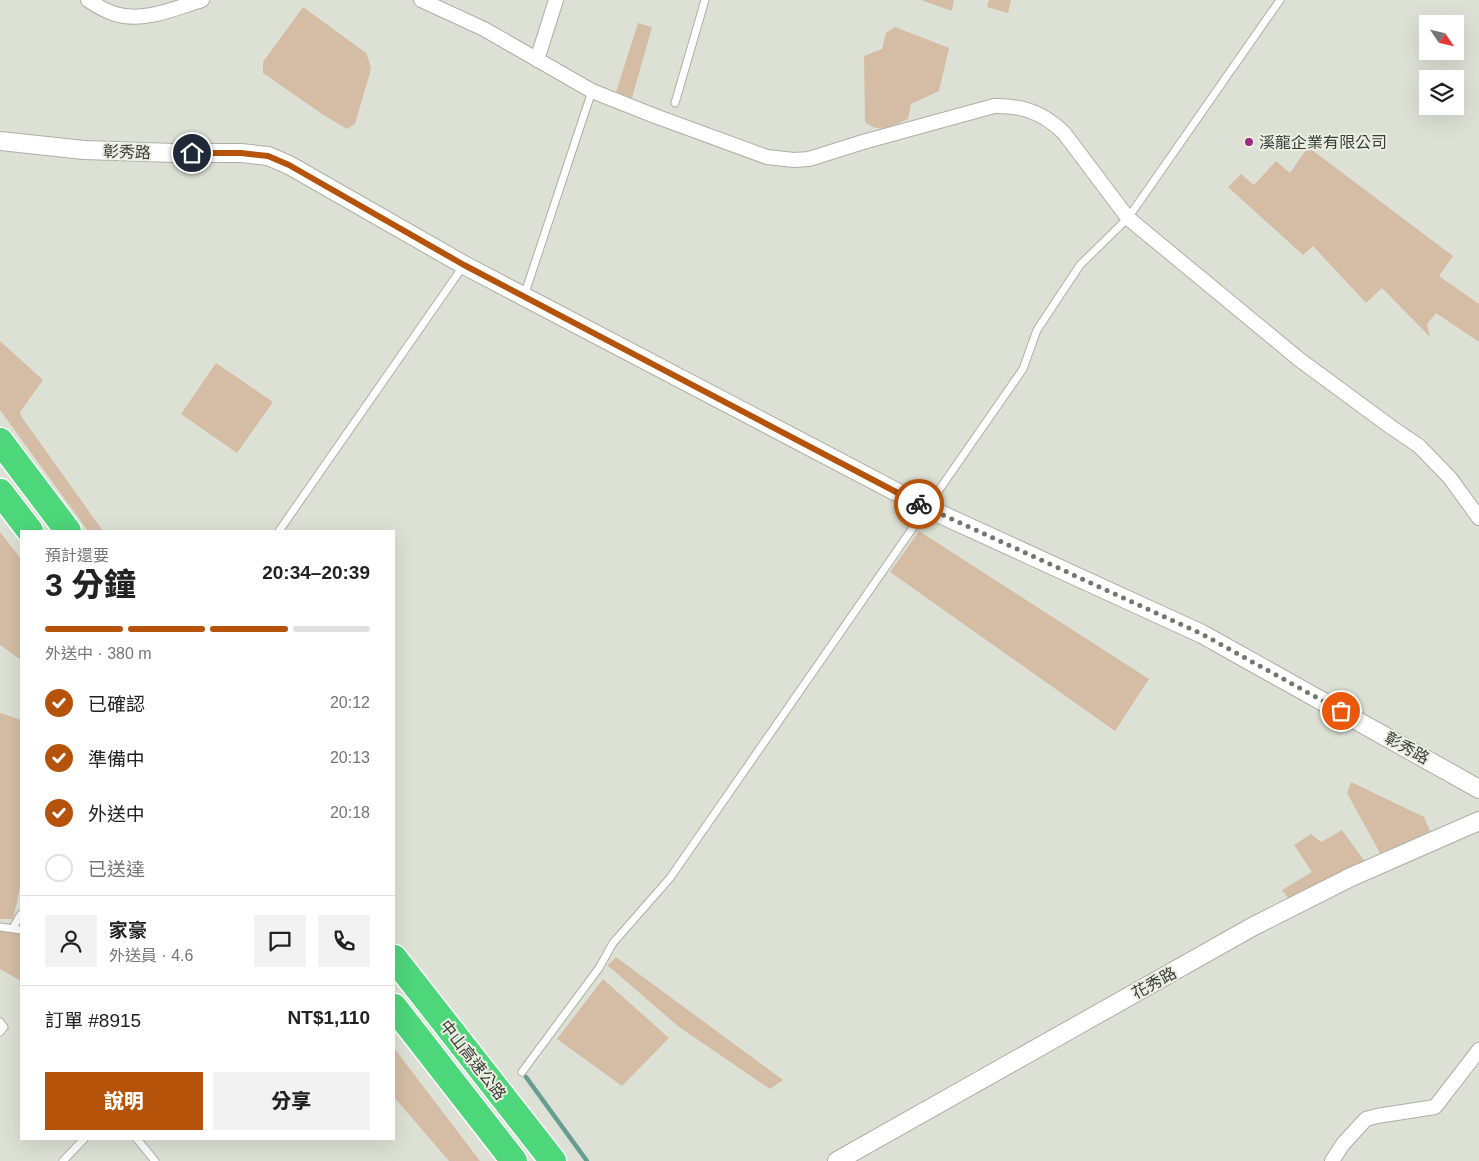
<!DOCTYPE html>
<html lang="zh-TW">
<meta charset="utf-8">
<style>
body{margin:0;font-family:Arial,"Noto Sans TC",sans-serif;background:#f2f2f2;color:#222;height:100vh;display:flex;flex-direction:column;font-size:19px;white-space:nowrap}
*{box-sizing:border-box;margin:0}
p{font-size:16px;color:#767676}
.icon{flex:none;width:28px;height:28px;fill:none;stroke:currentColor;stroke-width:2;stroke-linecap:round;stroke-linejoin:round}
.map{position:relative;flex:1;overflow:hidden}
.panel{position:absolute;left:20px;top:530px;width:375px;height:610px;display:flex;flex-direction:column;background:#fff;border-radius:0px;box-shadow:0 5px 20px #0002}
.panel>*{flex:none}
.needle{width:32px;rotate:125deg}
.buttons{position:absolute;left:1419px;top:15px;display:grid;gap:10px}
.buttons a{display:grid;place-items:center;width:45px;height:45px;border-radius:0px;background:#fff;box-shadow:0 5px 20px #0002;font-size:25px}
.pin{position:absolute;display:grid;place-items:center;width:42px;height:42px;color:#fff;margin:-21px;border:2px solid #fff;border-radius:50%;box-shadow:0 1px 5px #0007}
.courier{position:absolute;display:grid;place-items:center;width:50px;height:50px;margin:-25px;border:4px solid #b45309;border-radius:50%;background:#fff;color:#222;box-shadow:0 1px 6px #0007}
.overview em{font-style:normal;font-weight:800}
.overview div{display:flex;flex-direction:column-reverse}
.overview{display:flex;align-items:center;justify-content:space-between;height:85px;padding:0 25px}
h1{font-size:32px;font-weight:800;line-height:38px}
.bar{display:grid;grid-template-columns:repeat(4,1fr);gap:8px 5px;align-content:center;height:60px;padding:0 25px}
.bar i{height:6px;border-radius:4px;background:#e0e0e0}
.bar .selected{background:#b45309}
.bar p{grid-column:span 4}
.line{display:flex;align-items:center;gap:12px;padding:0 25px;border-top:1px solid #e0e0e0}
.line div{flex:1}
.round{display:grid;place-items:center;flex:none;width:52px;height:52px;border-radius:0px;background:#f2f2f2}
ol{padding:0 25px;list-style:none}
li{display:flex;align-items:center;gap:15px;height:55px}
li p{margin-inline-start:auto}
li .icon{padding:5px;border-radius:50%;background:#b45309;color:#fff;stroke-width:4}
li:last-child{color:#767676}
li i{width:28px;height:28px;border:2px solid #e0e0e0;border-radius:50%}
.action{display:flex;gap:10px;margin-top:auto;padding:10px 25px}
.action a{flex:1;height:58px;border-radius:0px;background:#b45309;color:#fff;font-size:20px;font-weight:800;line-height:58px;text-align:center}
.action a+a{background:#f2f2f2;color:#222}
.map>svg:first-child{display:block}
</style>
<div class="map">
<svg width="1479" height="1161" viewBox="0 0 1479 1161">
<rect width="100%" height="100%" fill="#dde1d5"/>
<path fill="#d5bda5" d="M921,0H954L952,11Z
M989,0H1011L1008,13L987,7Z
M303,7L366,53L369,61L371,69L355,124L347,129L325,116L263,73V62Z
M638,23L652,27L632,98L616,92Z
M895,27L949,48L939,91L911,104L908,119C892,125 881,135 865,122L864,56L882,49L886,33Z
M1308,147L1453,256L1439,276L1479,304V342L1436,313L1427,324L1430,337L1382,288L1366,303L1313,246L1303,255L1228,187L1241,174L1254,185L1276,161L1290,173Z
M0,341L43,380L20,412L21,416L103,531H88L0,410Z
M216,363L273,402L237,453L181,414Z
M919,531L1149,679L1115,731L890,572Z
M0,532L21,559V660L0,645Z
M0,713L21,720V883L13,919H0Z
M1351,782L1424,817L1430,831L1381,855L1347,793Z
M1342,830L1366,863L1291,902L1282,890L1312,872L1294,845L1311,834L1321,842Z
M0,930H21V981L0,969Z
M616,957L783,1080L770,1089L679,1027L612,969L607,966Z
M603,979L669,1038L622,1086L557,1039Z
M394,1048L480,1161H449L394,1097Z"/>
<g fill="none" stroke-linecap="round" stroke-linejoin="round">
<path stroke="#679d91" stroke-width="4.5" d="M526,1077L587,1161"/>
<g stroke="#acb0a4" stroke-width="9">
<path id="service" d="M675,103L705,0
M524,296L592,91
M279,531L464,265
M0,927L21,930
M13,928L21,914
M0,1022L4,1027L0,1032
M522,1072L599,968L613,943L670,878L1023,369L1037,330L1080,265L1128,218L1280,0
M137,1139L155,1161
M63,1161L84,1139"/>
</g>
<g stroke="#acb0a4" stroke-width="16">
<path id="minor" d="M88,0C97,6 105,11 115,14C144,23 175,8 202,0
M421,0L484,29L592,91L655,116L767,157L794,160L809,159L863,142L994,106C1022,105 1044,113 1064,133L1128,218L1300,360L1391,427L1419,446L1450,478L1479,518
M537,60L556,0
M1332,1161L1343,1144L1366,1119L1377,1116L1435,1107L1479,1050"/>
</g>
<g stroke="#acb0a4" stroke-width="20">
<path id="tertiary" d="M0,141L84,150L175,153H241L268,156L289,165L464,265L927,508L1202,634L1479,789
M837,1161L1252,927L1351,877L1479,821"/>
</g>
<g stroke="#fff" stroke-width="29">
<path id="motorway" d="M0,441L68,531
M0,492L30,531
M394,958L553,1161
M394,1007L514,1161"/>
</g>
<use href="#service" stroke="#fff" stroke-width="7"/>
<use href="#minor" stroke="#fff" stroke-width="14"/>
<use href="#tertiary" stroke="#fff" stroke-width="18"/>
<use href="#motorway" stroke="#4dd67a" stroke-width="26"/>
</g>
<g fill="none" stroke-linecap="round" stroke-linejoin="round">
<path stroke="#74766f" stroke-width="5" stroke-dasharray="0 9" d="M919,504L1202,634L1341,711"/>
<path stroke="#b45309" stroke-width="6" d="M192,153H241L268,156L289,165L464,265L919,504"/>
</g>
<circle fill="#a02880" stroke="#eaefe2" stroke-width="2" cx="1249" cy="142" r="5"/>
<g text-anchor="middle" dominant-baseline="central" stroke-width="4" stroke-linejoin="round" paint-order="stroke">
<g font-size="16" fill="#3b3c38" stroke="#eaefe2" text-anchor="start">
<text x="1259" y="142">溪龍企業有限公司</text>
</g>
<g font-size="16" fill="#3b3c38" stroke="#eaefe2">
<text transform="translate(127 152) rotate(2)">彰秀路</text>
<text transform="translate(1407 748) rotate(29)">彰秀路</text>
<text transform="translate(1154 983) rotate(-29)">花秀路</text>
<text transform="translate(473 1060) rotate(52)">中山高速公路</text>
</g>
</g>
</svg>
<div class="buttons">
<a><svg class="needle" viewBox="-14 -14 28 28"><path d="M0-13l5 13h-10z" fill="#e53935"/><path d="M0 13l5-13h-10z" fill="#767676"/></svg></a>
<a><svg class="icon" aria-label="layers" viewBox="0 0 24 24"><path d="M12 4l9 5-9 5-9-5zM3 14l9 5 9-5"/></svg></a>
</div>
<div class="pin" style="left:1341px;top:711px;background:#ea580c"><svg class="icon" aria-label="bag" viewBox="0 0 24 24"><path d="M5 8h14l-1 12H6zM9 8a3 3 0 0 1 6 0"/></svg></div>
<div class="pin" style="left:192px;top:153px;background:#1f2937"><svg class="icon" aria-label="home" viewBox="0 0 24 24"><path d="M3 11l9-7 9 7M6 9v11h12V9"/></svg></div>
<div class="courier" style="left:919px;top:504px"><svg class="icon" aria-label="bike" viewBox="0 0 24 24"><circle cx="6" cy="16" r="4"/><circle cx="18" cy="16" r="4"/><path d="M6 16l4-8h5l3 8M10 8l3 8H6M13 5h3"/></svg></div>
<section class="panel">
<div class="overview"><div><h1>3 分鐘</h1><p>預計還要</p></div><em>20:34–20:39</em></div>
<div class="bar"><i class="selected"></i><i class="selected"></i><i class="selected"></i><i></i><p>外送中 · 380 m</p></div>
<ol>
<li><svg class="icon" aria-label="check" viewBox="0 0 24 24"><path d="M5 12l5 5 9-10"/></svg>已確認<p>20:12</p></li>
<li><svg class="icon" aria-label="check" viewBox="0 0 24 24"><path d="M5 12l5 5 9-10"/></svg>準備中<p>20:13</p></li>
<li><svg class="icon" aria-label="check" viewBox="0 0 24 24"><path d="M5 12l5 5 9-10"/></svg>外送中<p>20:18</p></li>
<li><i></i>已送達</li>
</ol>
<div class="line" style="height:90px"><a class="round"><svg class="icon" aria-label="person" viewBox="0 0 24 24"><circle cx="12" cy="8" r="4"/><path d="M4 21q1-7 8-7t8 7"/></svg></a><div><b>家豪</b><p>外送員 · 4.6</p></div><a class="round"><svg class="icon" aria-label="chat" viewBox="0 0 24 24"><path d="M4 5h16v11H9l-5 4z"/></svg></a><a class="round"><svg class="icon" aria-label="phone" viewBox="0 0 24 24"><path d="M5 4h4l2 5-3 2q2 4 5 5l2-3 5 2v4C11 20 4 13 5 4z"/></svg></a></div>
<div class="line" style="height:65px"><div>訂單 #8915</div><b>NT$1,110</b></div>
<div class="action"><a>說明</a><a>分享</a></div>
</section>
</div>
